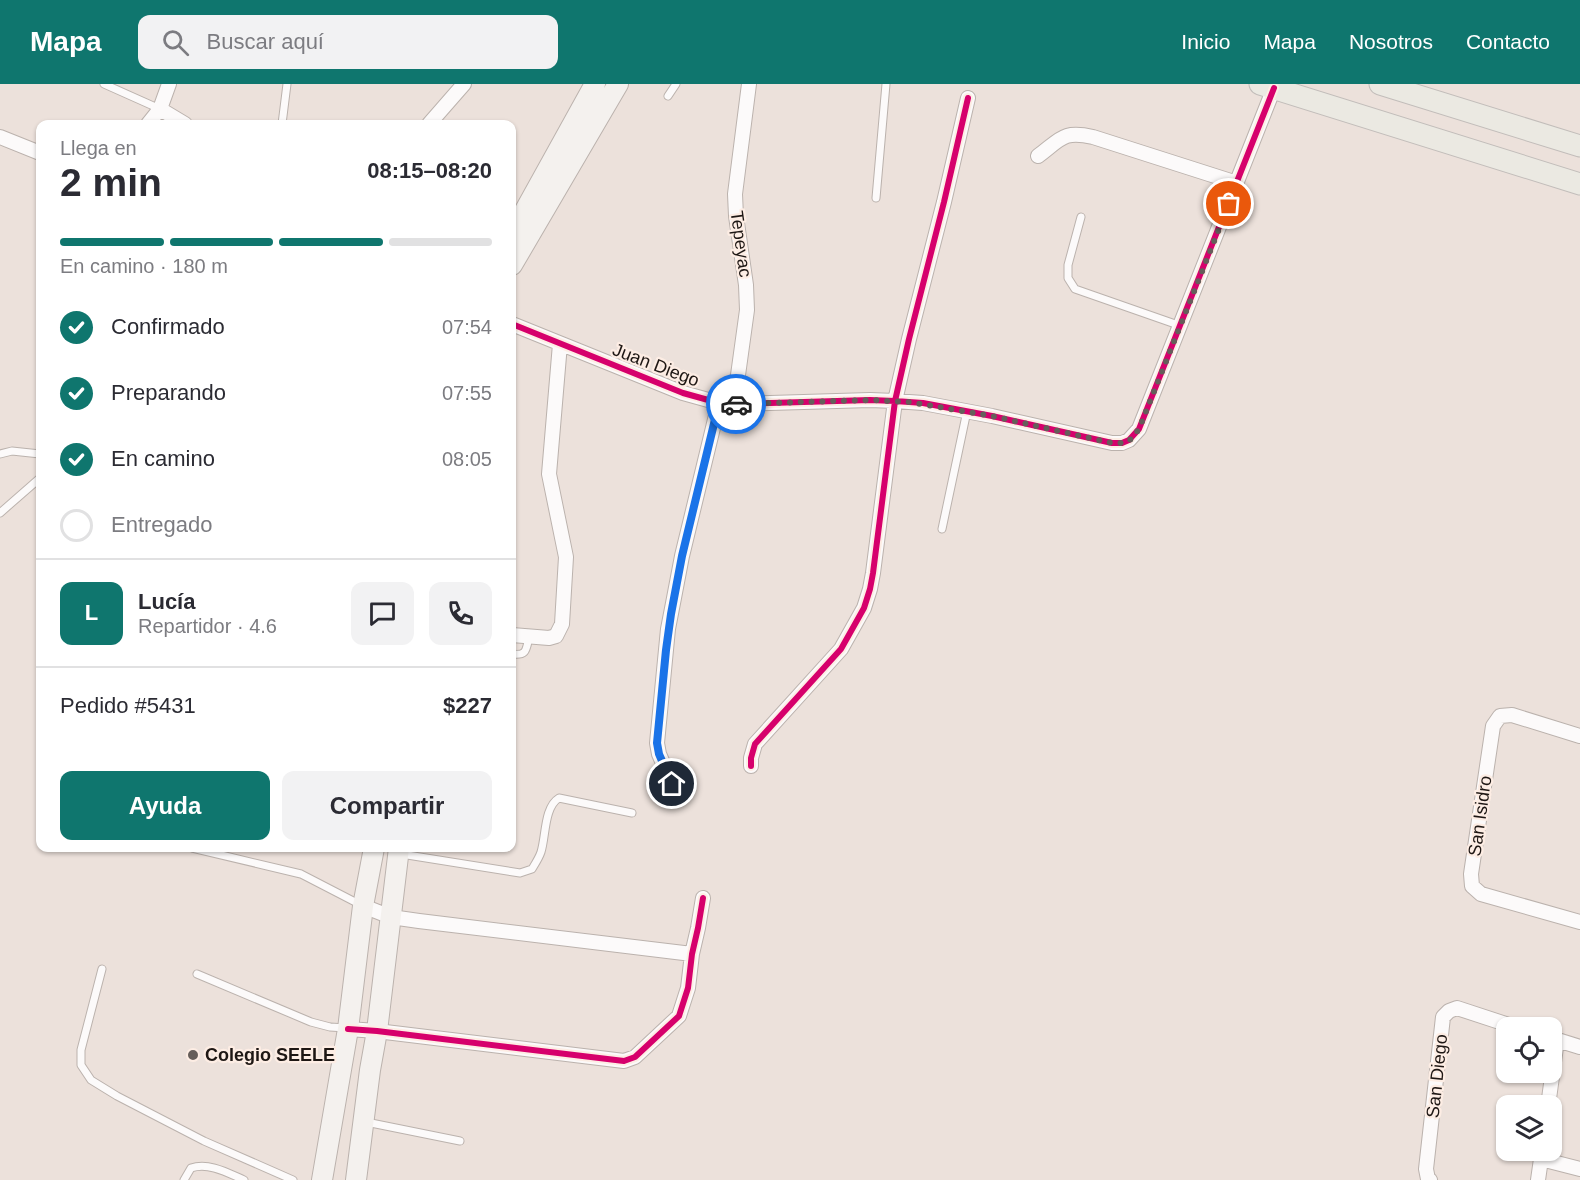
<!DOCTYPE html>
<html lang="es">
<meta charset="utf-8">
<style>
body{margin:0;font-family:Arial,sans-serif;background:#f2f2f3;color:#2b2b33;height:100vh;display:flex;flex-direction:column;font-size:22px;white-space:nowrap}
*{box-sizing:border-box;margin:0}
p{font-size:20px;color:#7c7c81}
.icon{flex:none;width:33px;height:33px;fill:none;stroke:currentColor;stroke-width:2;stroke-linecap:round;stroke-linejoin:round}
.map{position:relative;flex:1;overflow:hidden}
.sheet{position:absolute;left:36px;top:36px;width:480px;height:732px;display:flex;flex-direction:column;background:#fff;border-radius:12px;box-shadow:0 2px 4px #0004}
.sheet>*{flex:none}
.fabs{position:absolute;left:1496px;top:933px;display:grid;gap:12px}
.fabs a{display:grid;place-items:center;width:66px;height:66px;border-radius:12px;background:#fff;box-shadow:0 2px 4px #0004;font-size:30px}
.pin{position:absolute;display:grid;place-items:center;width:51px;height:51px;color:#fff;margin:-26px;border:3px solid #fff;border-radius:50%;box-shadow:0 2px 6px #0007}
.courier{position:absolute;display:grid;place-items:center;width:60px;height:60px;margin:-30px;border:4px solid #1a73e8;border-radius:50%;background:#fff;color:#222;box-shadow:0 2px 8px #0007}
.head em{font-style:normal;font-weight:700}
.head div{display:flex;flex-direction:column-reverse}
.head{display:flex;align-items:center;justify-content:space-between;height:102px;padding:0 24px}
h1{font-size:39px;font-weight:700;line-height:45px}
.bar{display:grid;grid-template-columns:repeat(4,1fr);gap:9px 6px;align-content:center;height:72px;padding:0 24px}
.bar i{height:8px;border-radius:4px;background:#e1e1e2}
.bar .selected{background:#0f766e}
.bar p{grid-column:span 4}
.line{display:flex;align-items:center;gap:15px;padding:0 24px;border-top:2px solid #e1e1e2}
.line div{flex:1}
.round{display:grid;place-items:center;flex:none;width:63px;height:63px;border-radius:12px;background:#f2f2f3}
ol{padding:0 24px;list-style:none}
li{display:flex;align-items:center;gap:18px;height:66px}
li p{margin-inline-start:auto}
li .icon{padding:6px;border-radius:50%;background:#0f766e;color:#fff;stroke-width:4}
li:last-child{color:#7c7c81}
li i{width:33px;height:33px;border:3px solid #e1e1e2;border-radius:50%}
.button{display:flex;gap:12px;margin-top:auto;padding:12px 24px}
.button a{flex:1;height:69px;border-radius:12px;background:#0f766e;color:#fff;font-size:24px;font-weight:700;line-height:69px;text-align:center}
.button a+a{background:#f2f2f3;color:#2b2b33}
header{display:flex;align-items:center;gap:36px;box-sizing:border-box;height:84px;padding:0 30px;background:#0f766e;color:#fff}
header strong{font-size:28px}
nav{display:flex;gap:33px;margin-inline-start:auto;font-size:21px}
.search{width:420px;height:54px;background:#f2f2f3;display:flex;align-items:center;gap:15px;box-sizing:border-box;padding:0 21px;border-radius:12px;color:#7c7c81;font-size:22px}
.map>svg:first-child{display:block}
</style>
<header>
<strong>Mapa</strong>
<div class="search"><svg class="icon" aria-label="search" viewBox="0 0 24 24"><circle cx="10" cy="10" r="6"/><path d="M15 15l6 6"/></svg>Buscar aquí</div>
<nav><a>Inicio</a><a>Mapa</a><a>Nosotros</a><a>Contacto</a></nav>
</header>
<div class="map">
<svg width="1580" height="1096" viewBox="0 0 1580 1096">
<rect width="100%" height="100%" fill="#ece1db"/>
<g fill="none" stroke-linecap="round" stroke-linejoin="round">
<g stroke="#bbb2ad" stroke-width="9">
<path id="service" d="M104,0L160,25
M668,12L676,0
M282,40L287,0
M876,114L886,0
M1081,133L1068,181V194L1075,205L1181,242
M0,370L12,367L40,370
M0,429L40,394
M942,445L967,327
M512,570C527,572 526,566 529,553
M192,764L301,790L361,821
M401,770L520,789L532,785C535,780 539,774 541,768C546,752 544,723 559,714L632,729
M102,885L81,966V981L91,996L117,1012L204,1057L293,1096
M197,890L311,938L330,943L346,944
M366,1038L460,1057
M184,1096L191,1084C209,1078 228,1089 244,1096"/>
</g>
<g stroke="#bbb2ad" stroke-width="16">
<path id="minor" d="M160,25L185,40
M148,40L160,25L169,0
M429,40L464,0
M0,53L40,69
M1038,72C1061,55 1063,46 1093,53L1237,99
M512,240L683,309L719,319L734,320L870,316L895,317L923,319L992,332L1112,359H1122L1129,356L1139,345L1274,4
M734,320L747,226L746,201L736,132L735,110L749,0
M512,551L549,554L556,552L562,540L566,473L549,390L560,260
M1580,652L1512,631L1500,632L1493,642L1471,790L1472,802L1481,810L1580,838
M751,682V674L755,660L841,565L864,524L870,505L873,489L895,317L909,255L944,118L968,14
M672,700L659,670L657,659L668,545L674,514L682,472L719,319
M363,822L391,833L419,837L692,870
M348,945L377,947L624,977L635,973L679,932L688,904L692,870L698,844L703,814
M1551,954L1580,963
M1548,1022L1557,956
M1541,1075L1580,1085
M1430,1096L1428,1095L1426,1085L1443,933L1449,927L1457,924L1518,944
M1538,1096L1542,1068"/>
</g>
<g stroke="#bbb2ad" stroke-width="22">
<path id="secondary" d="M512,150L595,0
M512,181L618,0
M322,1096L348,945L363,822L374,764
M356,1096L370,986L377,947L399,764"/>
</g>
<g stroke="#c2bdba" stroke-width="23">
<path id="primary" d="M1260,0L1580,100
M1380,0L1580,62"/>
</g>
<use href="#service" stroke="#fcfafa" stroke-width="7"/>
<use href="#minor" stroke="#fcfafa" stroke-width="14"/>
<use href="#secondary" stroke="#f4f1ee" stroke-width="20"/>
<use href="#primary" stroke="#ebe9e2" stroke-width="21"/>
<g stroke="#fdede4" stroke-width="10">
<path id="cycleway" d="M512,240L683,309L719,319L734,320L870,316L895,317L923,319L992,332L1112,359H1122L1129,356L1139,345L1274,4
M751,682V674L755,660L841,565L864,524L870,505L873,489L895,317L909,255L944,118L968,14
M348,945L377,947L624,977L635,973L679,932L688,904L692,870L698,844L703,814"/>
</g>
<use href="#cycleway" stroke="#d6006c" stroke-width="6"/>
</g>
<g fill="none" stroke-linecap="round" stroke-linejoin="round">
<path stroke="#665e5a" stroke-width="6" stroke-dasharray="0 10.8" d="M736,320L870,316L909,318L992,332L1112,359H1122L1129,357L1139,345L1229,120"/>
<path stroke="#1a73e8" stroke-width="8" d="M672,700L659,670L657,659L666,566L671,530L682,472L719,319L736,320"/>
</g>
<circle fill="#665e5a" stroke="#fdede4" stroke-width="2" cx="193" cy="971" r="6"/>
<g text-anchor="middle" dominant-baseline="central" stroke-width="4.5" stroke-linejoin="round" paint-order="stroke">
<g font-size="18" fill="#1e1714" stroke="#fdede4">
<text transform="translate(741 160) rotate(82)">Tepeyac</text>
<text transform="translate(656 281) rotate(21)">Juan Diego</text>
<text transform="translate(1480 732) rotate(-82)">San Isidro</text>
<text transform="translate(1437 992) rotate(-84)">San Diego</text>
</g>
<g font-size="18" font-weight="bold" fill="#1e1714" stroke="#fdede4" text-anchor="start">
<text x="205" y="971">Colegio SEELE</text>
</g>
</g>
</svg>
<div class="fabs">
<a><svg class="icon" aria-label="locate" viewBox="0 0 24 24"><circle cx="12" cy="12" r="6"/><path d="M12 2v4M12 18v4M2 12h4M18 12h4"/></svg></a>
<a><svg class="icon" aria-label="layers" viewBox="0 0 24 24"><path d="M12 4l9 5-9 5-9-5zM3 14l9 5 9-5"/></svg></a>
</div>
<div class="pin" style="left:1229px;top:120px;background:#ea580c"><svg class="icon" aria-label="bag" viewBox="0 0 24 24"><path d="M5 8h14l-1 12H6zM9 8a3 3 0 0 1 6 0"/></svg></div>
<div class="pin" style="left:672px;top:700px;background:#1f2937"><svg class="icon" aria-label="home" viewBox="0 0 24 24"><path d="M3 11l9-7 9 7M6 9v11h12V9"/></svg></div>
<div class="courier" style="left:736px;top:320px"><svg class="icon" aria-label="car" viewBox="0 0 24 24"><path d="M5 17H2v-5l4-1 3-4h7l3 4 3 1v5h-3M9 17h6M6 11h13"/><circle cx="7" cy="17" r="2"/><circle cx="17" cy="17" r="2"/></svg></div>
<section class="sheet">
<div class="head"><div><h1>2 min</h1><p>Llega en</p></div><em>08:15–08:20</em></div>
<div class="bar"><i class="selected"></i><i class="selected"></i><i class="selected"></i><i></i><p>En camino · 180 m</p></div>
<ol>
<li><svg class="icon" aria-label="check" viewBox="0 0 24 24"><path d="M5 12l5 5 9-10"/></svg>Confirmado<p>07:54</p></li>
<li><svg class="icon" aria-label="check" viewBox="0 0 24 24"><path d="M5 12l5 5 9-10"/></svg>Preparando<p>07:55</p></li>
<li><svg class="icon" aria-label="check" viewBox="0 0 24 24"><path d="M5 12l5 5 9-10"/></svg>En camino<p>08:05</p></li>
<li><i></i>Entregado</li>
</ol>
<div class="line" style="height:108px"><b class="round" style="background:#0f766e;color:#fff">L</b><div><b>Lucía</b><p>Repartidor · 4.6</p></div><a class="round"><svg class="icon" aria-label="chat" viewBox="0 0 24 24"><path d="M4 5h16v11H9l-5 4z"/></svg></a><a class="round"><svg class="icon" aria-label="phone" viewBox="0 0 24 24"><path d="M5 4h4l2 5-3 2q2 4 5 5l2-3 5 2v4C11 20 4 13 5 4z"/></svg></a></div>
<div class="line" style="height:78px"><div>Pedido #5431</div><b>$227</b></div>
<div class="button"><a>Ayuda</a><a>Compartir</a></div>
</section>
</div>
